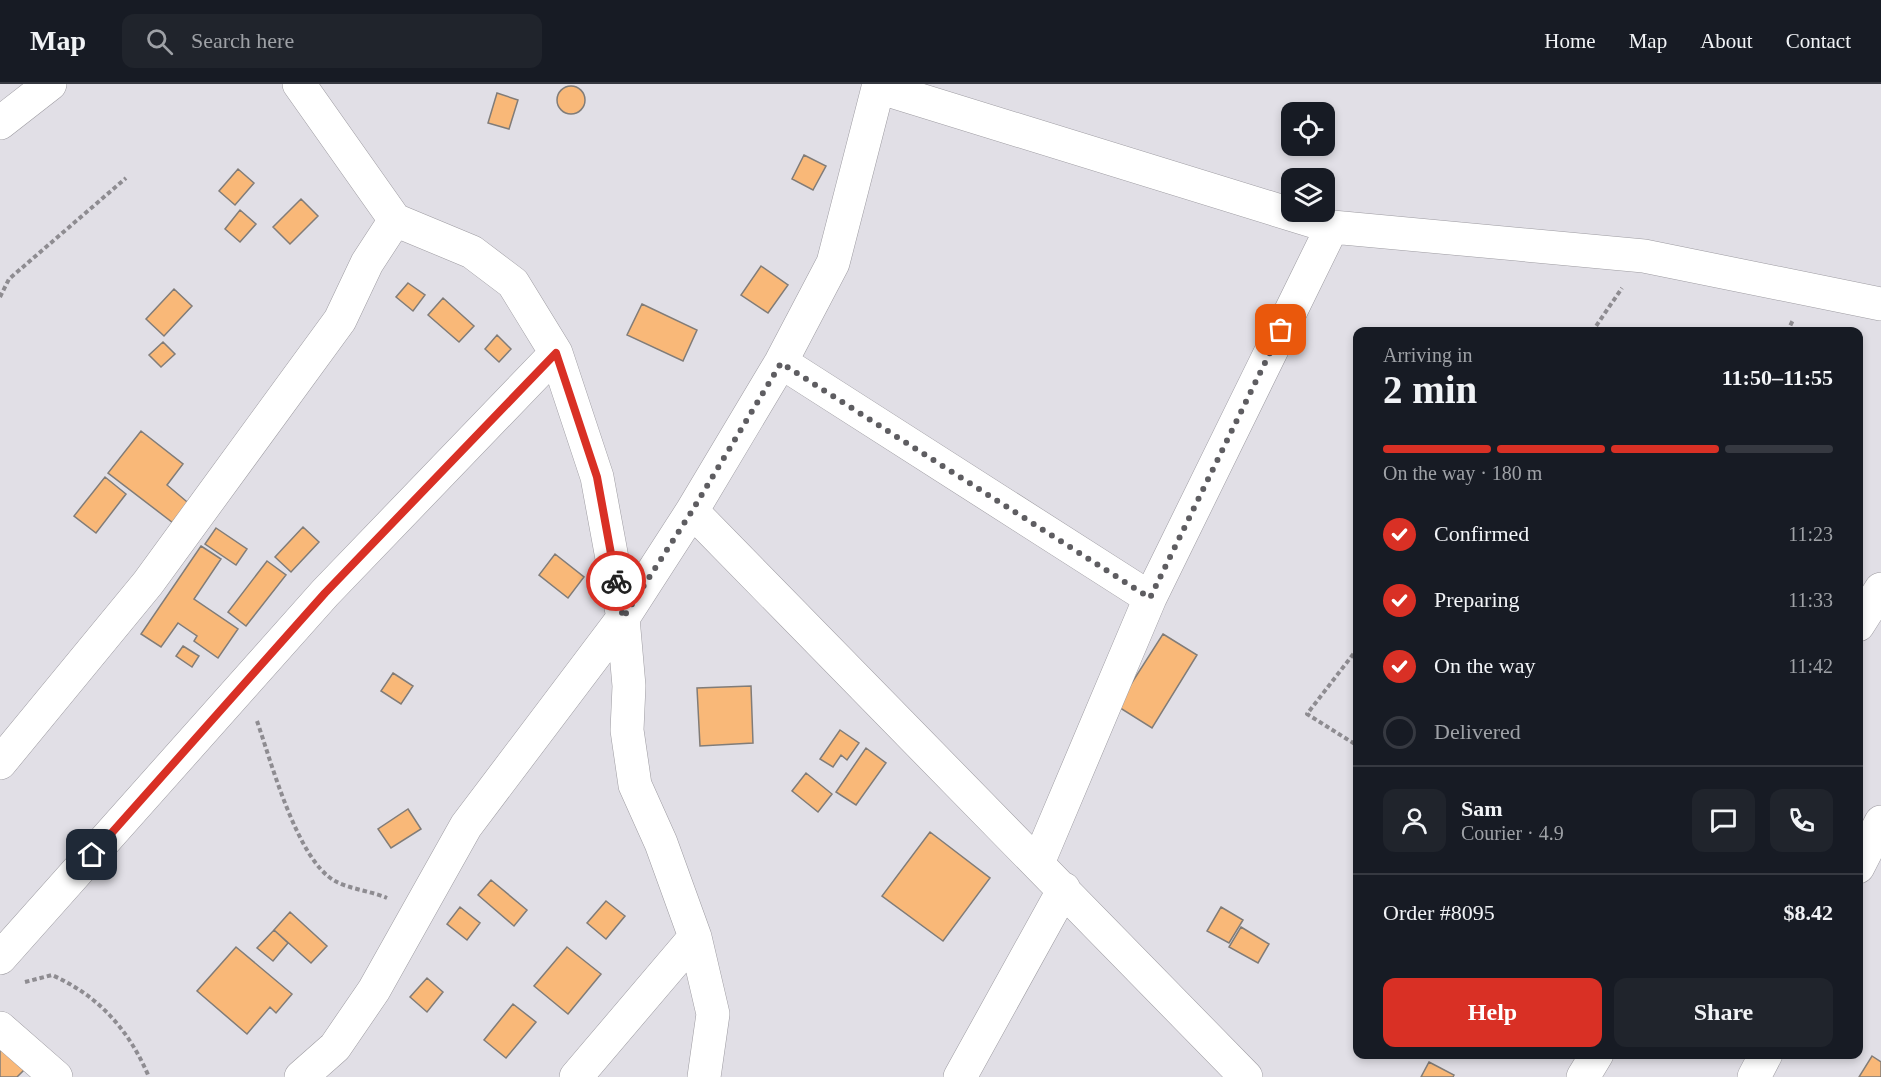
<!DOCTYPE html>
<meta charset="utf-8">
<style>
body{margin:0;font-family:"Times New Roman",serif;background:#20242c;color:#f1f3f6;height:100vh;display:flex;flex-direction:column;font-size:22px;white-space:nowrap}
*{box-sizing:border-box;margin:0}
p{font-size:20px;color:#9ea1a6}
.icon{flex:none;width:33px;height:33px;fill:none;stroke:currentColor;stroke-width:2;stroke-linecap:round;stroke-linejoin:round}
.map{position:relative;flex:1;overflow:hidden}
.details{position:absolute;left:1353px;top:243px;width:510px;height:732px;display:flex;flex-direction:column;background:#171b24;border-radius:12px;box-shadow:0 3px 9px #0003}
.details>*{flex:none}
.controls{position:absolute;left:1281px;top:18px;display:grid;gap:12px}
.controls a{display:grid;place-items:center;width:54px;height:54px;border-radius:12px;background:#171b24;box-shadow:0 3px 9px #0003;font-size:30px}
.pin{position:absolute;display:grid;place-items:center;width:51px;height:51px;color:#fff;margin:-26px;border-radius:12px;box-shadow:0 3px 9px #0006}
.courier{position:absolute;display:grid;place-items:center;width:60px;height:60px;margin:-30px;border:4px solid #d93025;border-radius:50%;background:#fff;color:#222;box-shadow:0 2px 8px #0007}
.summary em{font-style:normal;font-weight:600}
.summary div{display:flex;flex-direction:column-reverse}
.summary{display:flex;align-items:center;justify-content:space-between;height:102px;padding:0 30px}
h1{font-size:39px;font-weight:600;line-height:45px}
.bar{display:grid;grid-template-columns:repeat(4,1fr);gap:9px 6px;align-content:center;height:72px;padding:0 30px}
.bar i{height:8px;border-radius:4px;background:#363941}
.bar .current{background:#d93025}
.bar p{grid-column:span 4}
.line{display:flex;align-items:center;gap:15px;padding:0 30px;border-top:2px solid #363941}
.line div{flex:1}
.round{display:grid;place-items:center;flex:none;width:63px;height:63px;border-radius:12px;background:#20242c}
ol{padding:0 30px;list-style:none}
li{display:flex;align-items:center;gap:18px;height:66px}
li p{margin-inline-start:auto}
li .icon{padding:6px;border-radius:50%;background:#d93025;color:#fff;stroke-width:4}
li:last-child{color:#9ea1a6}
li i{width:33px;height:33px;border:3px solid #363941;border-radius:50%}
.cta{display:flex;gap:12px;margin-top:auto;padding:12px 30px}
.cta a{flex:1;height:69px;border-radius:12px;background:#d93025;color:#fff;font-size:24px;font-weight:600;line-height:69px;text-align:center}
.cta a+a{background:#20242c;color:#f1f3f6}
header{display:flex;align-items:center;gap:36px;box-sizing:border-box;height:84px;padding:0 30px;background:#171b24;border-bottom:2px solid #363941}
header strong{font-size:28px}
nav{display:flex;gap:33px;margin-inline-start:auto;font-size:21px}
.search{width:420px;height:54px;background:#20242c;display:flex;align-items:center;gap:15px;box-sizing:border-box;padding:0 21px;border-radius:12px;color:#9ea1a6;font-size:22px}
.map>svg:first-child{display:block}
</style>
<header>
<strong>Map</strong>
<div class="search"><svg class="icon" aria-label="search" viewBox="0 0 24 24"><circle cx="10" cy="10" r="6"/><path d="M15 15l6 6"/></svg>Search here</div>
<nav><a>Home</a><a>Map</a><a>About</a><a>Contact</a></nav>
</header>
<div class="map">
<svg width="1881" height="993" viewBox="0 0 1881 993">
<rect width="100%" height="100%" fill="#e1dfe6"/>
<path fill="#f9b878" stroke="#817c78" stroke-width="1.5" d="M557 16a14 14 0 1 1 28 0a14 14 0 1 1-28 0Z
M497,9L518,16L509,45L488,39Z
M804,71L826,82L813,106L792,95Z
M238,85L254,99L235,121L219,107Z
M301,115L318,132L290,160L273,143Z
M240,126L256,140L240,158L225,145Z
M761,182L788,201L768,229L741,211Z
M408,199L425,211L413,227L396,213Z
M174,205L192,222L164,252L146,235Z
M443,214L474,242L459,258L428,231Z
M642,220L697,246L683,277L627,251Z
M497,251L511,265L499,278L485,265Z
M163,258L175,270L161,283L149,271Z
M141,347L183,380L167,401L192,422L177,442L108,389Z
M105,393L126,410L96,449L74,432Z
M303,443L319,458L291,488L275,473Z
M216,444L247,465L236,481L205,460Z
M201,462L221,475L194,515L238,545L218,574L194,557L197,552L178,539L161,563L141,550Z
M555,470L584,493L568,514L539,491Z
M267,477L286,491L246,542L228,528Z
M1163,550L1197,571L1152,644L1117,622Z
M183,562L199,572L192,583L176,572Z
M393,589L413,602L401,620L381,607Z
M751,602L753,659L700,662L697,604Z
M840,646L859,659L847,676L841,671L833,683L820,675Z
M866,664L886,679L856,721L836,708Z
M806,689L832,710L818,728L792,707Z
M408,725L421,745L391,764L378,745Z
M930,748L990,794L943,857L882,812Z
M491,796L527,826L514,842L478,811Z
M606,817L625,832L606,855L587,839Z
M460,823L480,839L467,856L447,840Z
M1221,823L1243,836L1229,859L1207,847Z
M290,828L327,862L311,879L274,846Z
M1241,843L1269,860L1258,879L1229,863Z
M274,846L288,859L273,877L257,864Z
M236,863L292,910L276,929L270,923L247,950L197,907Z
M567,863L601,890L568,930L534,902Z
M427,894L443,908L427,928L410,913Z
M513,920L536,938L506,974L484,956Z
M0,954L29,981L17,993H0Z
M1872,972L1881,978V993H1859Z
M1429,978L1454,991L1453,993H1421Z"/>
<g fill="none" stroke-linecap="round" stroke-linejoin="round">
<g stroke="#9d9ba1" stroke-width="34">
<path id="minor" d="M299,0L395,136L472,168L513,199L556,269L597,393L623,534L629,602L627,646L635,701L661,759L695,853L713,930L704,993
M878,3L1332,143L1644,172L1881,220
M0,39L50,0
M781,278L1150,514
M692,427L1246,993
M1858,541L1881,505
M0,679L148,499L340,236L367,179L395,136
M1038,779L1150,514L1332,143
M1858,783L1881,738
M0,874L325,509L556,269
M0,944L56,993
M301,993L335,963L374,906L466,742L623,534L692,427L781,278L833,179L879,0
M576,993L695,853
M960,993L1064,805
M1583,993L1597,970
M1754,993L1766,970"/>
</g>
<path stroke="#8e8c91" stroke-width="4" stroke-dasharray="4.5 3" stroke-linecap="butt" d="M0,213L9,195L126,94
M1592,248L1622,204
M1787,248L1793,236
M1358,564L1307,630L1358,662
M257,637C271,677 297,776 335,797C349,805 371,807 387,814
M25,898L52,891C99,912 129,946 149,993"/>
<use href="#minor" stroke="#fff" stroke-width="33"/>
</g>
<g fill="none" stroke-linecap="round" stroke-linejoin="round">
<path stroke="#5e5d61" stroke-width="6" stroke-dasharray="0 10.8" d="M616,497L623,534L692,427L781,279L1150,514L1281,246"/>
<path stroke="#d93025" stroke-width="8" d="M92,771L325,509L556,269L597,393L616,497"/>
</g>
</svg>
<div class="controls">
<a><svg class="icon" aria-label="locate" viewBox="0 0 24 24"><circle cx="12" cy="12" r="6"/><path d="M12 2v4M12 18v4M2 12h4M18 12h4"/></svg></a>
<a><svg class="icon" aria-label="layers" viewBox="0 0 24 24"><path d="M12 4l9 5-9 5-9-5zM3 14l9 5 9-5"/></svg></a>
</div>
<div class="pin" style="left:1281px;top:246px;background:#ea580c"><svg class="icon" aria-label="bag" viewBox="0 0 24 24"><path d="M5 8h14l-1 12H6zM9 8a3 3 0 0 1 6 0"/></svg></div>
<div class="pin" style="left:92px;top:771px;background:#1f2937"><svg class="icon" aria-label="home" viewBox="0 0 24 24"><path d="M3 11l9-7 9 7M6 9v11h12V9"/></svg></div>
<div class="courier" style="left:616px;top:497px"><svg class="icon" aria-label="bike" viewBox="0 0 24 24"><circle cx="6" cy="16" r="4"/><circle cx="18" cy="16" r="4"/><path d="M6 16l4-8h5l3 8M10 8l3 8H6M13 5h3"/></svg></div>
<section class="details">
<div class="summary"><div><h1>2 min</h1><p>Arriving in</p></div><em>11:50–11:55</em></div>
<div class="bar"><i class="current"></i><i class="current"></i><i class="current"></i><i></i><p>On the way · 180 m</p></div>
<ol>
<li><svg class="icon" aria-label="check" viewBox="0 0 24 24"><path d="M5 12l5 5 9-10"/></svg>Confirmed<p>11:23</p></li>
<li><svg class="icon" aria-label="check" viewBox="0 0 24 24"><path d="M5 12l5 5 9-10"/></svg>Preparing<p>11:33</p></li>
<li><svg class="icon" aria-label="check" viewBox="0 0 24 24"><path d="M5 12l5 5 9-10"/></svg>On the way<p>11:42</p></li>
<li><i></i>Delivered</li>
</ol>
<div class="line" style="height:108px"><a class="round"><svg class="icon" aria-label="person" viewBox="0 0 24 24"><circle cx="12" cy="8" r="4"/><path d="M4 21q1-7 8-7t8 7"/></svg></a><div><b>Sam</b><p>Courier · 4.9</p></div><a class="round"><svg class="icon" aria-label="chat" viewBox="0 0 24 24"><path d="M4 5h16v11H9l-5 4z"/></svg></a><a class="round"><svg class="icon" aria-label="phone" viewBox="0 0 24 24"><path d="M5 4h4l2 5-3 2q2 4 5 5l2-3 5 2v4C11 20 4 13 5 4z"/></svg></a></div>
<div class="line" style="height:78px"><div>Order #8095</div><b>$8.42</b></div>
<div class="cta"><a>Help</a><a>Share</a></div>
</section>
</div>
